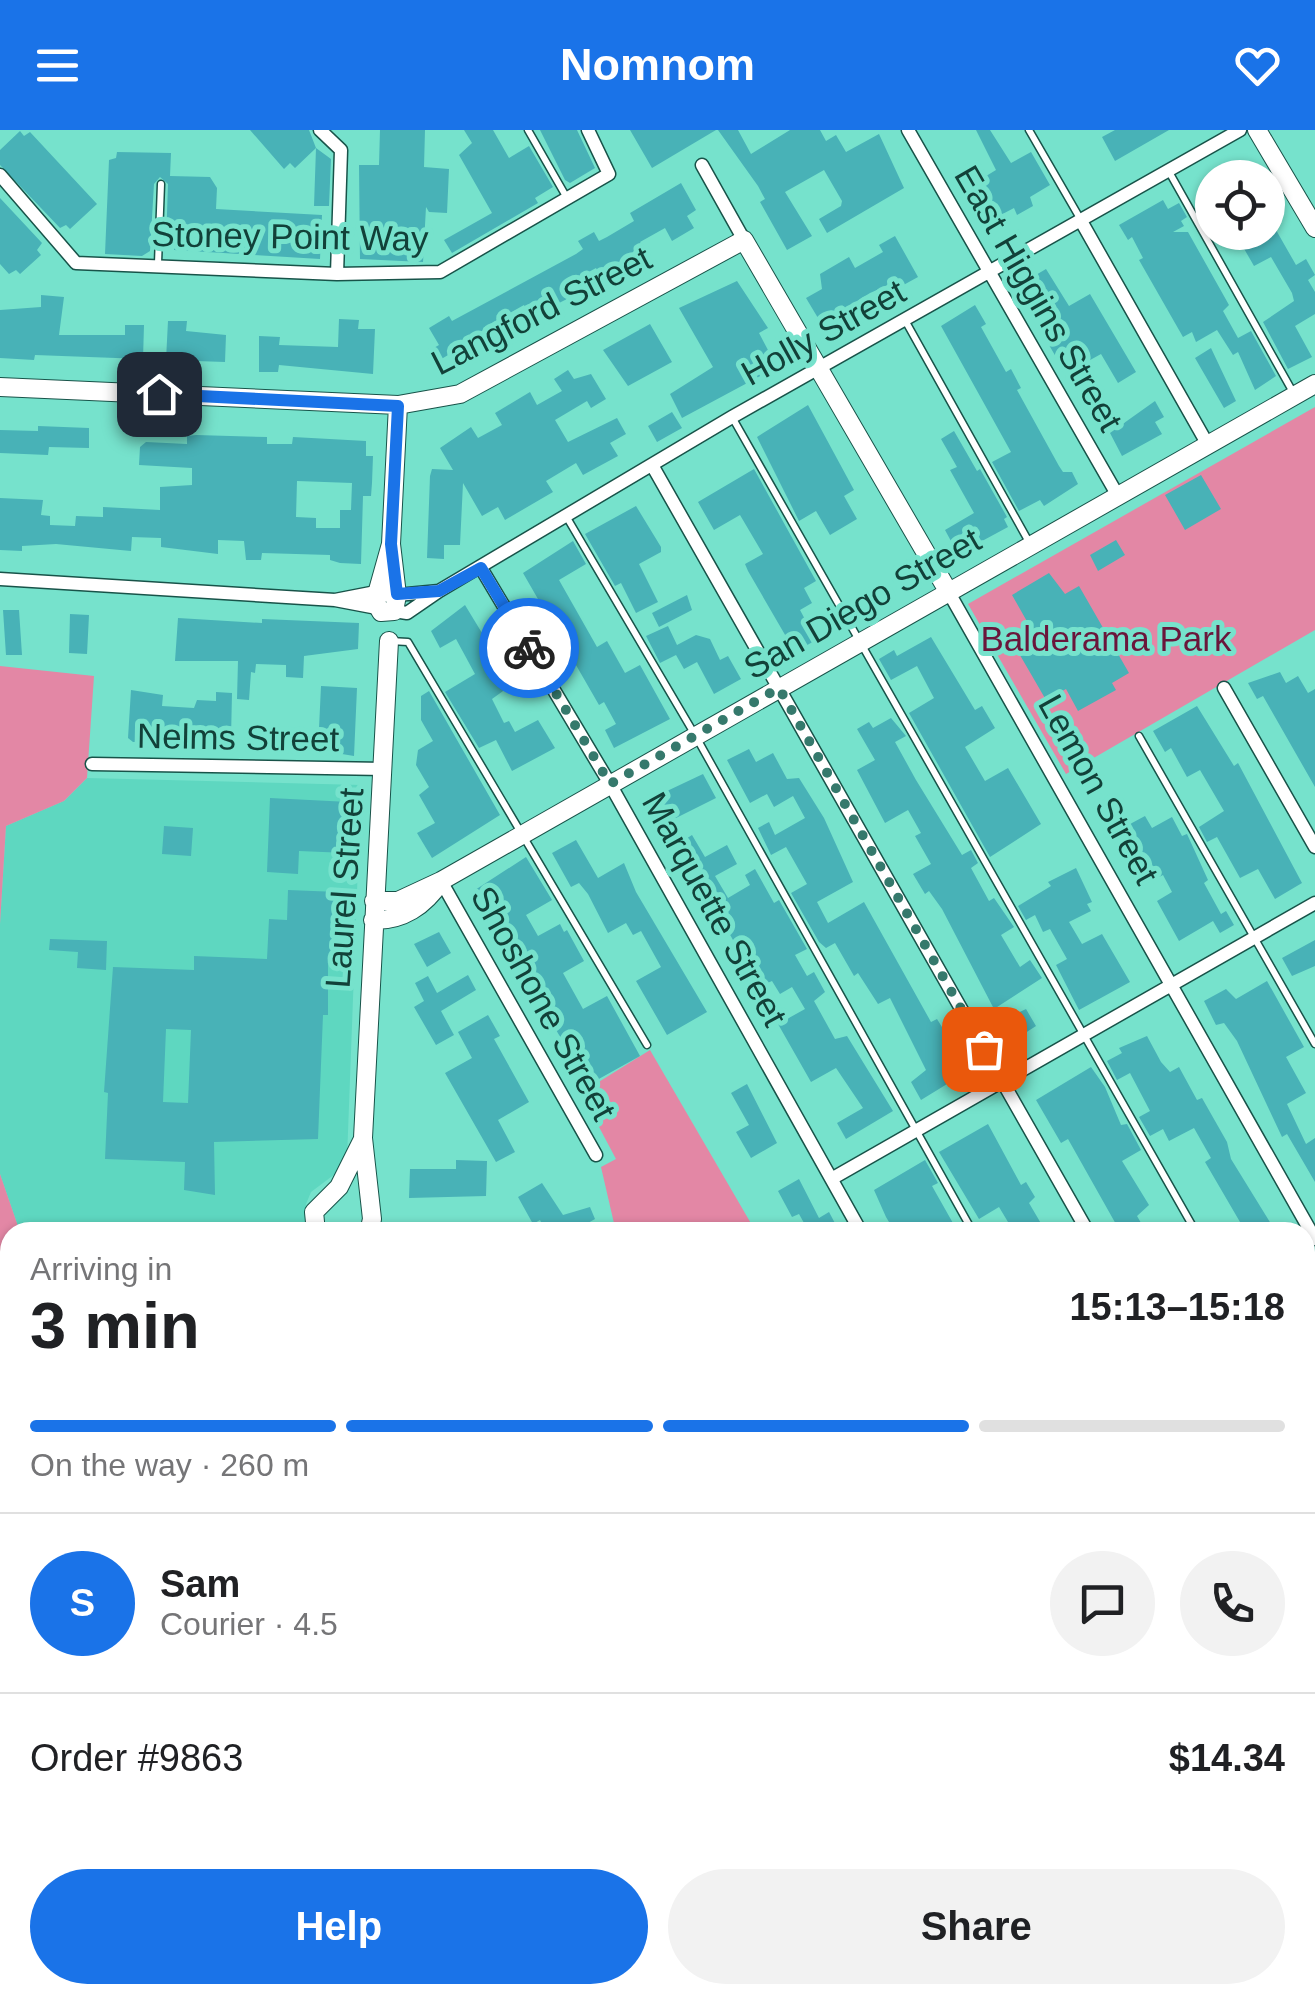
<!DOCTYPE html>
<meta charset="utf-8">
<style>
body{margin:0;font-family:Helvetica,sans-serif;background:#f2f2f2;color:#202124;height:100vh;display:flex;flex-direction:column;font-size:38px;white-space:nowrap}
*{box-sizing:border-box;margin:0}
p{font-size:32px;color:#757577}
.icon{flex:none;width:55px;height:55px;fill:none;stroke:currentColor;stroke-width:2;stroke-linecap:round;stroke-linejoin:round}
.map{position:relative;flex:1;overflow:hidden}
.sheet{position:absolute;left:0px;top:1092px;width:1315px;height:782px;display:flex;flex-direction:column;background:#fff;border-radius:30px 30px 0 0;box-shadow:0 2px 8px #0004}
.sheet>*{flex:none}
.fabs{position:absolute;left:1195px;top:30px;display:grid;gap:20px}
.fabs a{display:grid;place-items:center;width:90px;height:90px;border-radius:50%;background:#fff;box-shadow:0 2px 8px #0004;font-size:50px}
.pin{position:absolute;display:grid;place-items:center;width:85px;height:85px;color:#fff;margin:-42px;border-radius:20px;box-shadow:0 5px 15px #0006}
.courier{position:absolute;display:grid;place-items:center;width:100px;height:100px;margin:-50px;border:8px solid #1a73e8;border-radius:50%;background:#fff;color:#222;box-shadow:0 2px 12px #0007}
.summary em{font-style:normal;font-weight:800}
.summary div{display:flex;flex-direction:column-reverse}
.summary{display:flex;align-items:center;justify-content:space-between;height:170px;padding:0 30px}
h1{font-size:65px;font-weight:800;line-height:75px}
.bar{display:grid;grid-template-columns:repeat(4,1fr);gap:15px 10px;align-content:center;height:120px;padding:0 30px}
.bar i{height:12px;border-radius:8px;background:#e0e0e0}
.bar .on{background:#1a73e8}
.bar p{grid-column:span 4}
.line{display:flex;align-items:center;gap:25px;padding:0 30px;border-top:2px solid #e0e0e0}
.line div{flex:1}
.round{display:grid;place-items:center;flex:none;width:105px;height:105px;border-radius:52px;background:#f2f2f2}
.cta{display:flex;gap:20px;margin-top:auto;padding:20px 30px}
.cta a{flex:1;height:115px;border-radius:60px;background:#1a73e8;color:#fff;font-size:40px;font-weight:800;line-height:115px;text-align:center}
.cta a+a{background:#f2f2f2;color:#202124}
header{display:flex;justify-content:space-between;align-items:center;height:130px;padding:0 30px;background:#1a73e8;color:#fff;font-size:45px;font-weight:800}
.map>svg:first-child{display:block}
</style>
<header><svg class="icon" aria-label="menu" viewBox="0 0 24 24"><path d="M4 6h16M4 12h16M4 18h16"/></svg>Nomnom<svg class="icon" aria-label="heart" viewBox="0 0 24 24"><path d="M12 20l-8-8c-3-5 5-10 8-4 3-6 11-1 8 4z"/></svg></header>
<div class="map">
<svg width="1315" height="1873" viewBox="0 0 1315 1873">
<rect width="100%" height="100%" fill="#76e2cc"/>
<path fill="#5ed7c0" d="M87,648L361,655L347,1029L343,1038L311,1062L306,1074L309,1102H20L0,1044V794L6,696L64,671Z"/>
<path fill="#e387a5" d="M1315,277V500L1066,644L968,474Z
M0,536L94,546L87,648L64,671L6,696L0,794Z
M650,920L756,1102H616L601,1037L616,1029L581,963Z
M0,1044L20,1102H10V1865H1305V1204L1315,1205V1873H0Z"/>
<path fill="#48b2b7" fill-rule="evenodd" d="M250,0H309L316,18L295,38L290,33L284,39Z
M380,0H425L424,37L449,39L447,83L429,82L426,77L423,132L360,129L359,35H379Z
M464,0H493L509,28L529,16L553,57L535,68L538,73L452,123L444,110L492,83L459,25L472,13Z
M540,0H577L595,38L570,53L565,50Z
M630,0H716L652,38Z
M718,0H738L751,24L790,0H820L826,11L836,5L846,22L879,4L904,58L827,103L819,89L841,76L842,71L824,40L785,62L812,106L787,120L760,72L765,69L758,56Z
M976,0H990L1011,33L1031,22L1050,55L1030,67L1033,76L1017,85L1014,78L993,89L973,54L996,40Z
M1115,0H1169L1115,31L1102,7Z
M20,1L24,6L30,2L97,74L70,99L66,95L60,98L0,35V20Z
M316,18L331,29L329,76H314Z
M117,22L171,23L170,46L210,47L217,58L216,79L322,85L320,129L174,120V113H166L168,54L160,47L154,54L150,121L142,126L105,124L109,30L116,28Z
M681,53L696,80L687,86L694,98L672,111L665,98L640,112L647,125L610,145L606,137L598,142L596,138L563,156L569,168L531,187L524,175L483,198L490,210L473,219L470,212L438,231L432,219L439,215L429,198L449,186L452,191L576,124L583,119L578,111L594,102L599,111L607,107L634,91L630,83Z
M0,68L42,113L37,120L41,125L20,144L16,140L9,144L0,134Z
M1163,70L1168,79L1179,73L1187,87L1181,91L1184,96L1173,102H1188L1229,175L1223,181L1238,208L1251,201L1276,246L1255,260L1238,222L1233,225L1217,200L1196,212L1192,202L1183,207L1139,130L1143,128L1132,107L1128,110L1119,95Z
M1268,86L1296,135L1306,129L1315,145L1308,150L1315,162V184L1295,196L1312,227L1288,239L1263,192L1294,171L1292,163L1271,127L1254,136L1239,110L1252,102H1268Z
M895,106L918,147L898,158L895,152L870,163L821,193L806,168L822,159L820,144L849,127L855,138L883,122L879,115Z
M1046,139L1069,176L1090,164L1136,242L1118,253L1101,224L1072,240L1063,223L1056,227L1049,215L1057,210L1024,152Z
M737,151L768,198L759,203L777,237L682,288L670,264L713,237L679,178Z
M41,165L64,167L59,205H125V195H144L143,229L35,225L34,230L0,228V180L41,177Z
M975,175L986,194L981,197L1006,242L1011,239L1021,258L1017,260L1059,336L1063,342H1072L1078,354L1044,376L1040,370L1019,381L992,332L1011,322L941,196Z
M339,189L359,190L358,199H375L373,244L279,235L278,242H259V206L280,207L279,215L338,217Z
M168,191H187L186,201L226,205L225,232L166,230Z
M650,194L672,232L628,256L603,220Z
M1211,218L1236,271L1224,278L1195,228Z
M568,240L574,249L591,244L606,269L591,278L587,271L555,290L568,312L617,288L626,304L610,313L618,326L583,345L576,333L546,351L553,362L505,390L498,377L482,386L463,353L460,415H444V429L427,428L430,346L432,339L453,340L440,318L471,297L478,308L502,295L495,283L530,262L537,275L562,261L554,249Z
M1155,271L1164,287L1155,292L1162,304L1122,326L1110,303Z
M808,275L854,360L844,366L857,389L830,405L816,381L799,391L757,307Z
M672,282L682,298L657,312L648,296Z
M38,296L89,298V318L49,317L48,325L0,323V300L38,301Z
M954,301L977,341L980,339L1007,387L1004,389L1008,397L958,424L945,400L974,383L950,340L957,337L941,309Z
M196,305L267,307V314H292L293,307L366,311V326H373L372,353L371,366H363L361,434L340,433L330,430V425L262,423L261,430H246L244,411L218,410V424L161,417V408L132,407L131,421L56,414L22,416V421L0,420V368L43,370L41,385L50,386V395L75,396L76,386L103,387V377L160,380V357L192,355V338L139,335L140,317L146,312L187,314V306ZM297,351L352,353L351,380H340V398H316V388L296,387Z
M754,339L816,451L804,458L812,473L800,480L816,510L795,522L748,441L745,434L763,424L740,385L714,400L698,372Z
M1201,345L1221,379L1185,400L1165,365Z
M636,376L661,417V422L639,434L658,472L636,483L621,453L615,456L585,404Z
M1116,410L1125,425L1098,441L1090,425Z
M573,411L586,434L559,450L597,517L607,511L625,543L640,535L670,589L614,618L605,600L616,594L604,572L599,575L523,443Z
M1049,443L1065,464L1079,456L1129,543L1112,553L1116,560L1078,581L1066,559L1046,570L1013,513L1033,502L1012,465Z
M687,465L692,480L659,497L652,483Z
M465,475L499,531L508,533L515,546L511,548L514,553L492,569L504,593L509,591L515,602L538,590L555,618L512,641L496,610L479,618L445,562L475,544L456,509L440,518L431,501Z
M3,480H19L22,525H6Z
M70,484L89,485L87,524L69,523Z
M178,488L262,493V489L359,493L358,519L304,526L303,548L286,547V535L256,534L255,543L251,542L249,570L237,569L238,531H175Z
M668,496L677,515L696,505L710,509L720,530L728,526L741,549L714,564L697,532L684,539L676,525L660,533L646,506Z
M931,507L975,580L982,576L995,598L965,617L985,651L1008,638L1041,694L990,727L909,583L934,568L917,536L891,550L879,529L894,520L897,526Z
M1280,542L1286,553L1298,546L1308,563L1315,559V657L1263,566L1257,569L1248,553Z
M321,556L357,558L354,626L318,620Z
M131,560L163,565L162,576L194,578L197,570L216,571V562L232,563L231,608L133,612L128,608Z
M429,561L500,685L432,728L417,703L435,693L419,665L429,657L416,635L418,620L433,611L421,590V566Z
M1197,576L1234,636L1238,633L1302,753L1275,769L1258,739L1240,748L1217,707L1207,712L1199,697L1224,681L1200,640L1187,647L1171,618L1165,622L1153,601Z
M891,588L906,606L895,612L916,650L962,725L971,720L978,733L971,738L989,771L994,768L1014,797L1001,805L1020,837L1030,830L1042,848L994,879L942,779L929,761L925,764L913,744L931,734L915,706L921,703L908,680L885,693L857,640L875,630L857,599L869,592L873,598Z
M749,619L756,632L773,623L787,649L799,648L824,688L853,752L817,772L828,793L864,772L931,892L937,889L950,910L965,943L921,970L911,952L926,940L890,868L878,874L858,843L854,846L835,813L826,818L819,812L791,763L807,754L786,717L771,725L758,698L769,692L775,705L805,688L793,666L774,677L767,664L750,673L727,630Z
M703,644L716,668L662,695L648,670Z
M270,668L349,672L347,723L299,721L298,744L267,742Z
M1145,686L1152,698L1172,687L1182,706L1187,704L1208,750L1204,753L1221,784L1226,781L1234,795L1220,803L1213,791L1179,811L1157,771L1172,762L1163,745L1147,753L1117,701Z
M164,696L193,698L191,726L162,724Z
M692,705L705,727L727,715L737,734L715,746L728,768L750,755L745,745L755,739L774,773L779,770L807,819L795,825L807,846L814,842L825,862L814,871L835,909L847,906L893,981L846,1009L837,993L863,978L836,938L811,952L778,894L805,879L792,857L780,864L772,851L756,858L747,842L755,837L743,815L733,810L724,794L720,796L686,734L682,736L672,718Z
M576,710L598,748L624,733L636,762L707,882L667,905L636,851L661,837L641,801L633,805L626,793L608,803L588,764L579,753L571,757L552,723Z
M526,727L552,770L526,785L538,806L560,794L564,802L567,800L584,831L563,843L583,879L607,866L640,926L588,955L475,760Z
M1076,738L1092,772L1087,774L1091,781L1069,792L1082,814L1102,804L1130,852L1079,880L1056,835L1067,829L1050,799L1043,802L1035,785L1026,790L1018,776L1051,756L1048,752Z
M288,760L338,762L334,834H328V885H323L318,1009L214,1012L215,1065L184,1060L185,1032L105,1029L108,963L104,962L113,837L194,840V826L267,829L269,789L287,790ZM166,899L191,900L188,973L163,972Z
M439,802L451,823L427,837L414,814Z
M50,809L107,811L106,840L77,838L78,822L49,820Z
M1315,810V836L1292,846L1282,828Z
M468,845L476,860L441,881L454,905L436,915L414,877L424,871L415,853L428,846L437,863Z
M1267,851L1304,917L1286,927L1306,963L1287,974L1306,1014L1315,1008V1052L1287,1004L1282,1007L1237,911L1224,893L1216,895L1204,871L1226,859L1236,869Z
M1026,879L1036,896L1013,911L1001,891Z
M488,885L500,906L494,909L529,972L498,990L515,1022L496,1032L445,943L472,928L458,902Z
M1147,906L1161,932L1170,942L1179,937L1197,970L1202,968L1227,1012L1231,1029L1276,1102H1222L1240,1092L1205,1032L1211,1028L1194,998L1169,1011L1163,999L1150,1006L1139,987L1150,981L1130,943L1117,950L1107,931L1122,923L1119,918Z
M1091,937L1105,957L1121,995L1127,994L1141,1020L1122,1031L1149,1075L1137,1086L1144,1098L1136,1102H1124L1117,1096L1068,1009L1061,1013L1036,970Z
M747,954L777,1013L751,1028L736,1002L749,995L731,963Z
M988,994L1021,1055L1026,1052L1035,1067L1029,1073L1046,1102H1014L999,1077L979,1089L939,1022Z
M456,1030L487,1031L486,1066L409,1068L410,1039H456Z
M925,1030L938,1053L932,1056L958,1102H895L886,1087L874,1060Z
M799,1049L819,1088L829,1082L837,1097L826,1102H809L799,1084L792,1087L778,1061Z
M542,1053L563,1085L590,1077L595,1089L572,1102H546L540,1090L533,1094L518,1067Z"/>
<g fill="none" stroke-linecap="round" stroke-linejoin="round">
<g stroke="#185349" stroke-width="9">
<path id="lane" d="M528,0L567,68
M1029,0L1081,90
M1168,40L1294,264
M158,133L161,54
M906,192L1029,412
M732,287L1196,1102
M566,386L695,605L973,1102
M390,511L408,512L647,915
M1139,606L1315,914"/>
</g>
<g stroke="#185349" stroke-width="15">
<path id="street" d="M320,0L341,20L337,144
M908,0L1118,366
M702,35L744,110
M0,45L76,133L337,144L440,142L609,44L588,0
M1081,91L1208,315
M652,335L1088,1102
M481,438L610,654L861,1102
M0,449L335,470
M439,461L732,287L1240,0
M948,461L1315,1109
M377,478L335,470L381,461
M394,481L407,483L439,461L397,465
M1224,558L1315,717
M92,634L384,639
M441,751L596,1025
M833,1048L1315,773
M1305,1170H1315"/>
</g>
<g stroke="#185349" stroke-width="20">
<path id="secondary" d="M1257,0L1315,98
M0,257L398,275L460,264L744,110L948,461
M391,414L398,275
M381,461L397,465L394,481L381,482L375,471L391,414L397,465
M374,771H398L441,751L1315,254
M373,790C402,791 425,776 441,751
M316,1102L314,1082L339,1057L363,1009
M369,1102L372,1089L363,1008L389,511"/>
</g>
<use href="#lane" stroke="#fff" stroke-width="6"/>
<use href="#street" stroke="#fff" stroke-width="12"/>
<use href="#secondary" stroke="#fff" stroke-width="18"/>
</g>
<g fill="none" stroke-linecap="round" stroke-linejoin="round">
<path stroke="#35796c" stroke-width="10" stroke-dasharray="0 18" d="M529,518L610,654L779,558L984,919"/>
<path stroke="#1a73e8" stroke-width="12" d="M159,264L398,276L391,414L397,464L439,461L481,438L529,518"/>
</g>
<g text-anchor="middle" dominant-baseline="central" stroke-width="10" stroke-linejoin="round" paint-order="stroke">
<g font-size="35" fill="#124139" stroke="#76e2cc">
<text transform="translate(290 106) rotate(1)">Stoney Point Way</text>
<text transform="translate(1039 168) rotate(60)">East Higgins Street</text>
<text transform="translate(541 180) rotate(-27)">Langford Street</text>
<text transform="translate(823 202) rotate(-29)">Holly Street</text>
<text transform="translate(862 473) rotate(-30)">San Diego Street</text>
<text transform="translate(238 607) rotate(1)">Nelms Street</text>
<text transform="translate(1099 659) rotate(61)">Lemon Street</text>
<text transform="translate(344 758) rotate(-86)">Laurel Street</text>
<text transform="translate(715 779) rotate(61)">Marquette Street</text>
<text transform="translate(544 873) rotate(61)">Shoshone Street</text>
</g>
<g font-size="35" fill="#6a163b" stroke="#76e2cc">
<text x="1106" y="508">Balderama Park</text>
</g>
</g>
</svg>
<div class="fabs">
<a><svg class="icon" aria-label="locate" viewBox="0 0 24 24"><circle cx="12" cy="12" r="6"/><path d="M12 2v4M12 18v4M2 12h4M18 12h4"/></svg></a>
</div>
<div class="pin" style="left:984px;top:919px;background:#ea580c"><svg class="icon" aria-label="bag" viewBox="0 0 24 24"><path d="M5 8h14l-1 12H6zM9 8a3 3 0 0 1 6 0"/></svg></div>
<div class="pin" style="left:159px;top:264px;background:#1f2937"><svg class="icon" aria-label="home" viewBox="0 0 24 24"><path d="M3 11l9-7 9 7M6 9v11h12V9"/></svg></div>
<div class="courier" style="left:529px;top:518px"><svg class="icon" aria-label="bike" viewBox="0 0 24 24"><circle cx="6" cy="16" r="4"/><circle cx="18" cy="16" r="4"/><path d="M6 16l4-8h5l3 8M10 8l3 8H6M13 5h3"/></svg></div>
<section class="sheet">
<div class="summary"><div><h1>3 min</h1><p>Arriving in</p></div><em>15:13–15:18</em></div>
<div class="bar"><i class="on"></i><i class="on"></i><i class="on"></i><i></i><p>On the way · 260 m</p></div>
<div class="line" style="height:180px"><b class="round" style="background:#1a73e8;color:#fff">S</b><div><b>Sam</b><p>Courier · 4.5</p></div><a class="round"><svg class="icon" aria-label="chat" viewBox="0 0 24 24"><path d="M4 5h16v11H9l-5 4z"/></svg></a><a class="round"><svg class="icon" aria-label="phone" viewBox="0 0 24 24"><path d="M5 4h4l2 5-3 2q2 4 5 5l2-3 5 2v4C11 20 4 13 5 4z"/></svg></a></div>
<div class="line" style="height:130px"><div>Order #9863</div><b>$14.34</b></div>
<div class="cta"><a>Help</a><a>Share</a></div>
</section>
</div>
